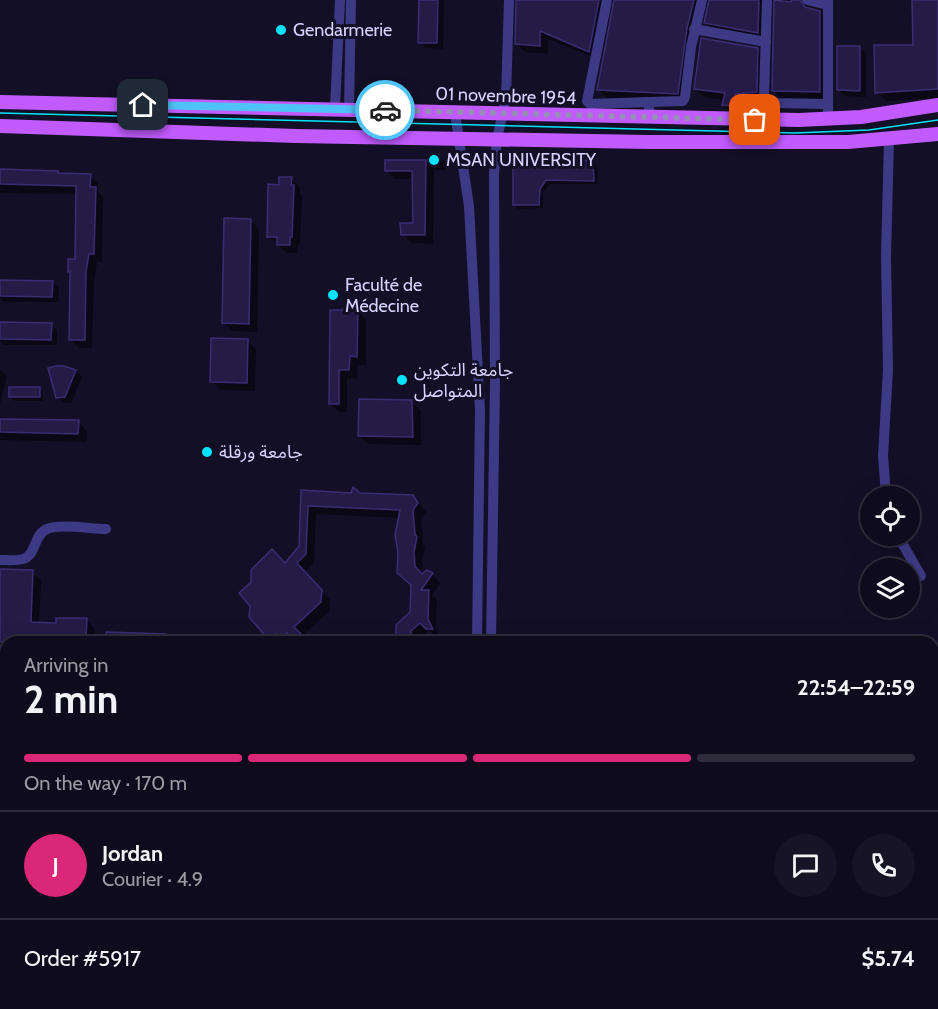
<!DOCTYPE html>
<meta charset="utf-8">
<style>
body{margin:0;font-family:Cabin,"Noto Sans Arabic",sans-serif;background:#171425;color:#f1f3f6;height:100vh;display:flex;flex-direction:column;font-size:22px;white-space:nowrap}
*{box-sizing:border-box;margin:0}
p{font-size:20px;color:#9b9ba3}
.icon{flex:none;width:33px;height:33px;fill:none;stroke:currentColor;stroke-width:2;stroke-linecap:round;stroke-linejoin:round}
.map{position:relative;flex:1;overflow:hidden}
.side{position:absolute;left:0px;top:636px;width:939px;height:374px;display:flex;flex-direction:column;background:#0e0b1c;border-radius:18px 18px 0 0;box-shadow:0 6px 24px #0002,0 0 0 2px #2e2b3b}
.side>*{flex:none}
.tools{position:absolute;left:860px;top:486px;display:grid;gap:12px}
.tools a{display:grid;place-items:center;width:60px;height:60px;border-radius:50%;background:#0e0b1c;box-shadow:0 6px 24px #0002,0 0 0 2px #2e2b3b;font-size:30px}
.pin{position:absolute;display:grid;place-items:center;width:51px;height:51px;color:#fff;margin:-26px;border-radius:12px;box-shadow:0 3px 9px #0006}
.courier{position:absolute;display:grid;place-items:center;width:60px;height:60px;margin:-30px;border:4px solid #4fc3f7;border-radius:50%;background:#fff;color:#222;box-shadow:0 2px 8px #0007}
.headline em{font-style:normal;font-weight:700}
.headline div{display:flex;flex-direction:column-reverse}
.headline{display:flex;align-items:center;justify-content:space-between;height:102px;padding:0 24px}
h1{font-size:39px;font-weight:700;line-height:45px}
.bar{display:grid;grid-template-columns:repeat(4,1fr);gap:9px 6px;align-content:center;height:72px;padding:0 24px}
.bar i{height:8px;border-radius:4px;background:#2e2b3b}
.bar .active{background:#db2777}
.bar p{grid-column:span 4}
.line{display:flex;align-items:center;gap:15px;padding:0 24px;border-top:2px solid #2e2b3b}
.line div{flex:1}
.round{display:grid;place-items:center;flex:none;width:63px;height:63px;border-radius:32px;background:#171425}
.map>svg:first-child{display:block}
</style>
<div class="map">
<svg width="938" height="1009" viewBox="0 0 938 1009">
<rect width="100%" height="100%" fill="#130f26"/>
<path fill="#0007" d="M421,0H444L443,49L426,48L420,42Z
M517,0H832L815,1L807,9L820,12L829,21V100L782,99L773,90L776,1L772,2L767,41L715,32L706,23L710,2L705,4L695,36L686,102L607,98L598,89L616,1H613L608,8L598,59L548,39V54L525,52L517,44Z
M914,0H938V98L886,101L877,92L915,46Z
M859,47L866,54V97L845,96L839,90Z
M757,50L766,58L765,101L743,102V114H733L724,105L725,100L704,97L695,88Z
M537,156L541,163L593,162L597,166L598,184H550L543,193V208L518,209L514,205Z
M439,157L446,164V170H434L433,244L411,243L402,234L414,224V179H395L386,170L425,161L429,165V158Z
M0,171L57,172L60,174L90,176L98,184V192L103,197L102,262H97L94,282L92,348H79L70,339L72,274L69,272L76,261L77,194L0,193Z
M291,179L300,187V193L302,195L300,245H298V253H287L269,237L280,186Z
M251,220L259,229L257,332L232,331L224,322Z
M0,281L52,282L59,288L58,302H4L0,298Z
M332,311H357L366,320V365H358L357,379L347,378V412H339L330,404Z
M0,324H51L57,331V345H4L0,341Z
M247,340L256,349L255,391L221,390L212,381Z
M0,370L7,376L0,404Z
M75,371L82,377L71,403H64L57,397Z
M40,388L43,392V401H15L11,397Z
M412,402L421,411V445L368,444L359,436Z
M0,420L78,422L87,431V442L0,440Z
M302,492L412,496L421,505L426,512L421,519L423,544L425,547L422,562L423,576L432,574L440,583L432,595L437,600L436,628L440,637H436L429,630L419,642H397L411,612L412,586L400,518L316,514L314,563L304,573L330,600L329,611L302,636L307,642H274L251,616L285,565L300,547Z
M0,570L32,572L41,580L39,624L58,625L87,620L95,629V642H6V759H0Z
M165,635L172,642H108Z
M933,696L934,697L933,730Z
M0,783L6,784V932H0Z"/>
<path fill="#241b47" stroke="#3b2d73" stroke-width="1.5" d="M419,0H438L437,43H418Z
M516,0H599L589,52L540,31V46L515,44Z
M614,0H694L687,28L678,94L597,90Z
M709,0H759L758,33L704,23Z
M774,0L791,2V0H800L805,7L820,11V92L772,91Z
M912,0H938V89L875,93L874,45H913Z
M701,38L758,48L757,92L735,94V106L722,105L725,93L694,89Z
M837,46H860V91L837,90Z
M537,155L538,161L593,160L594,181L546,180L540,189L539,205H513V165L521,156Z
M385,160H426L425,235H401L400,223H413L412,171H385Z
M0,169L58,171V173L91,174L90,187H96L94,254H89L86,272L85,340H69L70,272H68V259H75L76,186L0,184Z
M279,177H292L291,185H294L292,237H290V245H277V237H267L268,184L279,185Z
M224,218L251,219L249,324L222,323Z
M0,280L53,281L52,297L0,296Z
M330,310H358L357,357L350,356L349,370H339V404H329Z
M0,322L52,323L51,340L0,339Z
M211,338L248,339L247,383L210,382Z
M56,366H64L76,370L65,397L56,398L48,368Z
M9,387H40V397H9Z
M359,399L412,400L413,437L358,436Z
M0,419L79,420L78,434L0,432Z
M353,487L360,493L413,495L418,503L413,510L415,534L417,537L414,552L415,566L422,574L427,570L433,573L421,590H429L428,619L433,629H426L420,623L411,631V642H396V625L410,612L411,585L397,573L398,553L395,535L400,510L308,506L306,554L297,563L322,590L321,602L294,627L309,642H296L287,633L281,639L276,634L269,640L249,617L250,606L239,593L251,582V570L272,549L285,563L299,546L301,490L351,493Z
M0,569L33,570L31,622L56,623V618H87L86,642H0Z
M106,632L166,634V642H106Z"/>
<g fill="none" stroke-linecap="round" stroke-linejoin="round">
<path stroke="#3d3a85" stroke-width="10" d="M607,0L587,101L590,104L649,102V117
M767,0L764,95L767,100L774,103L827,104
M807,0L828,5
M828,0V111
M694,29L766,42
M649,102L683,101L685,97L691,47L702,0
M335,108L340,0
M349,109L351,0
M455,113L469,206L480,410L477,642
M755,120L764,95
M886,496L883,456L888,370L886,257L889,139
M898,536L921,576
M0,560C7,560 16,561 23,559C36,555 34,536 45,530C58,523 91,529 106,529
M491,642L495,384L494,174L497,139L506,98L509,0
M0,775H6
M0,958H6
M0,980H6
M506,1004L507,1009
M97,1009V1004
M317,1009V1004"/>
<path stroke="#c25bff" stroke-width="14" d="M0,102L799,120L861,117L938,105
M0,126L296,136L648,142H848L938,134"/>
<path stroke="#00e5ff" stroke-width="1.5" d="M0,113L795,133L869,130L938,120"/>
</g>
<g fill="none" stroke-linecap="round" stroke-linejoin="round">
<path stroke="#948fb3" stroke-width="6" stroke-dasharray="0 10.8" d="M385,110L755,120"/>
<path stroke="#4fc3f7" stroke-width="8" d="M143,105L385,110"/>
</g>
<g fill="#00e5ff" stroke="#130f26" stroke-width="2">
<circle cx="281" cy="30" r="6"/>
<circle cx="434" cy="160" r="6"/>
<circle cx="333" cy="295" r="6"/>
<circle cx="402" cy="380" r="6"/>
<circle cx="207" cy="452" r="6"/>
</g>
<g text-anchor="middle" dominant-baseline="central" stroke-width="6" stroke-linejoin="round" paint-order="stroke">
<g font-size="18" fill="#d9d4ff" stroke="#130f26" text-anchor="start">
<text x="293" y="30">Gendarmerie</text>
<text x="446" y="160">MSAN UNIVERSITY</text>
<text x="345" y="285">Faculté de<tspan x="345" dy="21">Médecine</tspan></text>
<text x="414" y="370">جامعة التكوين<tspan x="414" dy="21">المتواصل</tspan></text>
<text x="219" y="452">جامعة ورقلة</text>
</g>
<g font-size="18" fill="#d9d4ff" stroke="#130f26">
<text transform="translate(506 96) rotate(2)">01 novembre 1954</text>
</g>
</g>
</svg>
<div class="tools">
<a><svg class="icon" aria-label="locate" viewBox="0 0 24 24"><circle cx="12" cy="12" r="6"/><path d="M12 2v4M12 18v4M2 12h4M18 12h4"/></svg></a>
<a><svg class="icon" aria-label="layers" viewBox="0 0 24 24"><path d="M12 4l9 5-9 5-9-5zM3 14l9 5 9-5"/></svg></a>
</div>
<div class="pin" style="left:755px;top:120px;background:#ea580c"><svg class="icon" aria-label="bag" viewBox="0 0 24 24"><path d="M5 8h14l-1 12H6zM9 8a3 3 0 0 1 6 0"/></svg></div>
<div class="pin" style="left:143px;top:105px;background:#1f2937"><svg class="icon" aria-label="home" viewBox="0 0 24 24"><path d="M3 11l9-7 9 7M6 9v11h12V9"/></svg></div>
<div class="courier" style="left:385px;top:110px"><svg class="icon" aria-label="car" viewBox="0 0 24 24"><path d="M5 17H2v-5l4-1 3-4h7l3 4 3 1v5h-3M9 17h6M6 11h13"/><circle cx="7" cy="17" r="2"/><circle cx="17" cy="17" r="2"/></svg></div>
<section class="side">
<div class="headline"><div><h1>2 min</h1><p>Arriving in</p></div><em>22:54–22:59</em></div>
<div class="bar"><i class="active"></i><i class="active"></i><i class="active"></i><i></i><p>On the way · 170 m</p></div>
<div class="line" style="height:108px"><b class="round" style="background:#db2777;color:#fff">J</b><div><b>Jordan</b><p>Courier · 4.9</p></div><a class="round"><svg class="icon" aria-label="chat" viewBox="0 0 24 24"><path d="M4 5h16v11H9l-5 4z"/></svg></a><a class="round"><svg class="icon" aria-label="phone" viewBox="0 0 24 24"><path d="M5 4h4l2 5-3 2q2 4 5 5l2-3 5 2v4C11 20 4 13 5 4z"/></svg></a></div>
<div class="line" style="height:78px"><div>Order #5917</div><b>$5.74</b></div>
</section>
</div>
